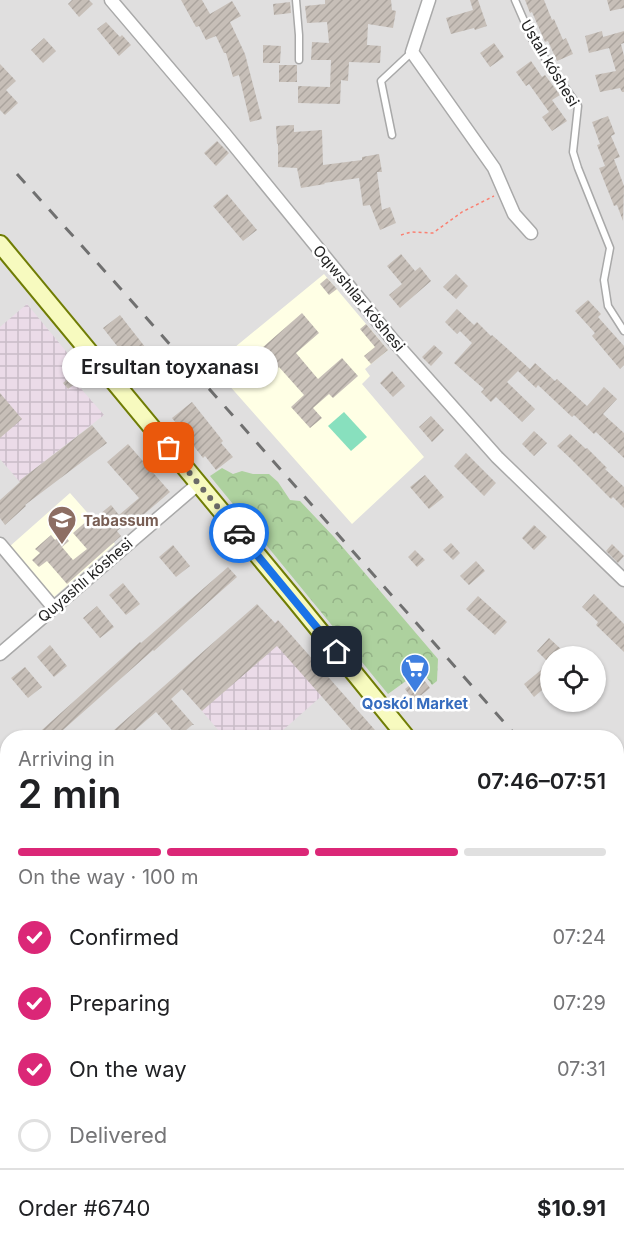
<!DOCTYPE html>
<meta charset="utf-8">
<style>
body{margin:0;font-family:Inter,sans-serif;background:#f6f6f6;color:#202124;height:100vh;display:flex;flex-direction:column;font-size:22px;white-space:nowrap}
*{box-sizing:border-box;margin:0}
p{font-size:20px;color:#757577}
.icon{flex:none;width:33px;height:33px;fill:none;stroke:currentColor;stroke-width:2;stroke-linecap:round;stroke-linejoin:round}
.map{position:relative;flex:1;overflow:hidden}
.details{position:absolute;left:0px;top:730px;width:624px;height:530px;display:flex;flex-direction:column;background:#fff;border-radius:24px 24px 0 0;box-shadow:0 2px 4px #0004}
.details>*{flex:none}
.tools{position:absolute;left:540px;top:646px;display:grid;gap:12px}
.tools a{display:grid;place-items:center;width:66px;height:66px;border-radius:50%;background:#fff;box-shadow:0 2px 4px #0004;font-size:30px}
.pin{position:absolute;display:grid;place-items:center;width:51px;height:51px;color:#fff;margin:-26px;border-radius:12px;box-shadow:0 3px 9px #0006}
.courier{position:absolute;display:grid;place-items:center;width:60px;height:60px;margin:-30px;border:4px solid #1a73e8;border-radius:50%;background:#fff;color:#222;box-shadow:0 2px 8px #0007}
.bubble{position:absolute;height:42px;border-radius:21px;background:#fff;box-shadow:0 2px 4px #0004;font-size:20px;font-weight:600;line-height:42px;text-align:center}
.overview em{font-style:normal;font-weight:600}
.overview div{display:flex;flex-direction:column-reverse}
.overview{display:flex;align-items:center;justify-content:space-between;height:102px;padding:0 18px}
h1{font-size:39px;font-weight:600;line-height:45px}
.bar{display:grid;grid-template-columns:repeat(4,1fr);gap:9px 6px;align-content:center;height:72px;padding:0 18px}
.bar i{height:8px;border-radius:4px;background:#e0e0e0}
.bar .active{background:#db2777}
.bar p{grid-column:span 4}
.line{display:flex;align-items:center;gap:15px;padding:0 18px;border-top:2px solid #e0e0e0}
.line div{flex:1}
ol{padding:0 18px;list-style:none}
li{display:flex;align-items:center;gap:18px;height:66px}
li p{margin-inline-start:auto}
li .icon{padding:6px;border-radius:50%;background:#db2777;color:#fff;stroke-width:4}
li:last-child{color:#757577}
li i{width:33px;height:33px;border:3px solid #e0e0e0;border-radius:50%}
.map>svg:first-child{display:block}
</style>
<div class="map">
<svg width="624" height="1259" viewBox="0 0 624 1259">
<defs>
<pattern id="industrial-grid" width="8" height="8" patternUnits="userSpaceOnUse" patternTransform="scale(1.5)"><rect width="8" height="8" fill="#ebdbe8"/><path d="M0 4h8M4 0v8" fill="none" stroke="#c9bcc7"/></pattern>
<pattern id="forest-crowns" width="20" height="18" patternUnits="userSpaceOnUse" patternTransform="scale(1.5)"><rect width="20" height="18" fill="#add19e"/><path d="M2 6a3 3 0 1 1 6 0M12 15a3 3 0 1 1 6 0" fill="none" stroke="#95b388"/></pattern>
<pattern id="building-hatch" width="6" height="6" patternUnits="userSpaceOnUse" patternTransform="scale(1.5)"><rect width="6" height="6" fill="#c7bfb8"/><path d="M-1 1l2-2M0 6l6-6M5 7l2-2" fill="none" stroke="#aba49e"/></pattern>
</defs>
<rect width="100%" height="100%" fill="#f2efe9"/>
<path fill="#e0dfdf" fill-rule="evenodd" d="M0,0H624V1259H0ZM550,657H596V702H550ZM8,738H616V1252H8Z"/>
<path fill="url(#industrial-grid)" d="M27,304L79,367L69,375L104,415L19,481L0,459V327Z
M278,620L334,685L274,738H225L190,697Z"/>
<path fill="#ffffe5" d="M324,274L388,350L365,369L370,376L362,384L424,457L352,524L212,366Z
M70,493L115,544L54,597L9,547Z
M0,878L8,887V1067L0,1073Z"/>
<path fill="url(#forest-crowns)" d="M222,468L233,474L242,471L253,474H269L278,482L290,500L300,501L334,537L438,659L437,681L432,685L425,675L417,673L388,694L210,476Z"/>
<path fill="#88e0be" d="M344,412L367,437L351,451L328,426Z"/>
<path fill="url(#building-hatch)" d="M72,0H89L93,4L79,17L68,4Z
M181,0H202L210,14L232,1L241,16L230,22L245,54L262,119L250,122L239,75L233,77L226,53H224L216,36L206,40L199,26L196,27Z
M325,0H391L392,10L396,11L393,28L368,24L367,45L381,46L380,63L349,62L348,81L341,80L340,104L298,103V86L330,87L331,60H311L312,42L329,43L327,22L307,23L305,6L325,4Z
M470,0H478L487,26L475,30L474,28L451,34L446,18L473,10Z
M525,0H544L552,20L554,19L563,40L566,38L573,54L557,61L548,41L545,42L532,12L530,13Z
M607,0H624V8L610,11Z
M290,2L291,13L274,15L273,4Z
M106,22L120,37L122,35L131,45L119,56L97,29Z
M602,31L603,37L624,31V43L621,44L624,56V92H622L620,88L600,92L595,75L616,71L609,48L589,53L585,36Z
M44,38L56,51L43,63L31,50Z
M494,43L504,57L490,67L480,53Z
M263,45L281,46L280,63H263Z
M531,61L542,77L545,75L560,95L552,100L567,121L552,131L542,117L549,112L529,84L526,86L516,72Z
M0,64L16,81L6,90L18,103L5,115L0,110Z
M279,65H297V82H279Z
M608,116L615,134L611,136L620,157L614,159L624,186L623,221L617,205L614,206L599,168L605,166L597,145L600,144L592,122Z
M294,125V132L322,130L323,165L362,160V157L379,154L382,172H377L382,210L390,207L396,223L380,230L370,205L363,206L359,178L324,183L325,184L301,188L297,168L278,167V144H277L276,126Z
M217,141L229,153L216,166L204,153Z
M227,194L257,230L243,241L213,206Z
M401,254L415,271L420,267L431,281L400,308L389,295L402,284L387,266Z
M456,274L468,286L456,299L443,287Z
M327,278L337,289L329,295L320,284Z
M588,300L601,314L598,317L624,346V365L620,369L592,336L595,333L575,311Z
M457,309L474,325L477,322L491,336L492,335L530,369L535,363L555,381L557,379L587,406L604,387L617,399L603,414L624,433V458L596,432L594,434L574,415L572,417L538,385L536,388L518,371L507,382L535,409L522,422L496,397L491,402L481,392L484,389L454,363L472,343L460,331L457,334L445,322Z
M302,313L319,333L296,353L318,379L342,358L358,376L333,398L329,394L313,408L322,418L310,428L291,407L304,395L279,367L271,375L254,355Z
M120,315L149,352L132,365L103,328Z
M366,324L388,350L371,364L364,356L375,347L360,329Z
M434,345L443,353L431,366L422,357Z
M392,371L405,386L393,397L380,383Z
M70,377L76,383L68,389L63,383Z
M0,393L22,419L0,438Z
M192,402L223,441L221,443L233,457L216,470L205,456L203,458L172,418Z
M431,416L444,430L432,442L419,427Z
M92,425L107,443L25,505L26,506L5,525L0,518V500L20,482L19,481Z
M534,431L547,443L534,456L522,444Z
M570,434L586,449L587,448L607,468L605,469L624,487V508L613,497L611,499L570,458L557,446Z
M128,444L170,492L135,522L133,518L117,531L121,536L67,584L47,561L39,567L32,560L40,553L35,549L51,535L55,540L63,534L69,541L62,547L73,560L87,549L73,533L88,520L90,522L111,505L119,515L139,498L107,462Z
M466,453L496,483L484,496L454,466Z
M425,475L444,497L429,509L410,487Z
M534,525L547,537L534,550L522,538Z
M451,543L460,553L453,560L443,550Z
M612,544L624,556L618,563L606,551Z
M173,545L190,566L176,577L159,557Z
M415,550L425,560L417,567L408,557Z
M476,561L485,571L469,585L460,576Z
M228,567L237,577L211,600L154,651L153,650L54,738H33L140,642L141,643Z
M123,583L140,604L126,615L109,595Z
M594,594L624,624V652L596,625L598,622L582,607Z
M478,596L507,622L495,635L466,609Z
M257,604L275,623L278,620L382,738H348L354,733L277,646L202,711L182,689L171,699L194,725H192L178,737L156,712L126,738H105Z
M97,606L114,627L100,638L83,618Z
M549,638L562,650L555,657H550V664L537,651Z
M50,645L67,666L54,677L37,657Z
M25,667L42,687L28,698L11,678Z
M541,670L550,683L534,697L524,684Z
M421,676L430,688L414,701L405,689Z"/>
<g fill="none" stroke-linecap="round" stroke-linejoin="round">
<g stroke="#a9a9a9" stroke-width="9">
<path id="lane" d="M296,0L299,35V60
M515,0L532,39L578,106L573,152L578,168L610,248L604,280L608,306L624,331
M392,135L381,81L412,52"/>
</g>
<g stroke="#a9a9a9" stroke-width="15">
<path id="street" d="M111,0L224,133L392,339L497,457L624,580
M429,0L412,52L494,168L514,214L531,233
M0,544L53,607
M0,654L198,484
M0,853L8,862
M0,1242L8,1250
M121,1252L126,1259
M342,1252L348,1259"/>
</g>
<g stroke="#707d05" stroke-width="20">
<path id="secondary" d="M0,244L294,599L407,738
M616,981L624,990
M0,1104L8,1097"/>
</g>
<path stroke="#fa8072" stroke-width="1.5" stroke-dasharray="3 3" stroke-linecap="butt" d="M401,235L411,232L433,233L462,212L494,196"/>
<use href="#lane" stroke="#fff" stroke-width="6"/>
<use href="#street" stroke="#fff" stroke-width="12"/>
<use href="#secondary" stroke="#f7fabf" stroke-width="16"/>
<path stroke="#707070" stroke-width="3" stroke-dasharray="12 12" stroke-linecap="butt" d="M17,174L120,288L518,738
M616,851L624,860"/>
</g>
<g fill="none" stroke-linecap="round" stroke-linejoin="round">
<path stroke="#6b6a68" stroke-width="6" stroke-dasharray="0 10.8" d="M169,448L239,533"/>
<path stroke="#1a73e8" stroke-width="8" d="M239,533L337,652"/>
</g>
<defs>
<g id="school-pin" transform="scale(1.5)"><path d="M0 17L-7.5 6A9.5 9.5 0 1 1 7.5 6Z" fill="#8d6e63" stroke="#fff"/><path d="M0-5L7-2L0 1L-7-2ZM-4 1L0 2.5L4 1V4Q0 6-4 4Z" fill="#fff"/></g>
<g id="supermarket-pin" transform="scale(1.5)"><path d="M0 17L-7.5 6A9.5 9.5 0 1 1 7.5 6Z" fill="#3f7fe0" stroke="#fff"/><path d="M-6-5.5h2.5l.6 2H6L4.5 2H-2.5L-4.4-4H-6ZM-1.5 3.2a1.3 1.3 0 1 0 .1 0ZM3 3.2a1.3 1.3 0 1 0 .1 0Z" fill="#fff"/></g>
</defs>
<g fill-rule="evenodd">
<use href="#school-pin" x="62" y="520"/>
<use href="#supermarket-pin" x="415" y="668"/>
</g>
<g text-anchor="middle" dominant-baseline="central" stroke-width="5" stroke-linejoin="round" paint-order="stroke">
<g font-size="15" fill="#222" stroke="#fff">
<text transform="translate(550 63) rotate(59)">Ustalı kóshesi</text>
<text transform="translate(359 298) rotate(50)">Oqıwshılar kóshesi</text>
<text transform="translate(85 580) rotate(-41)">Quyashlı kóshesi</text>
</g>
<g font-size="15" font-weight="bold" fill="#785e54" stroke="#fff" text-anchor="start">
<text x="83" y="520">Tabassum</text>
</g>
<g font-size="15" font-weight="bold" fill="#366cbe" stroke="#fff">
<text x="415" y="703">Qoskól Market</text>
</g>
</g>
</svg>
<div class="tools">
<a><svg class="icon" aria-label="locate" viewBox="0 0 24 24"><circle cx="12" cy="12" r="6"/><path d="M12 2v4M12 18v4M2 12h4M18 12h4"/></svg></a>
</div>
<div class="pin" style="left:169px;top:448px;background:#ea580c"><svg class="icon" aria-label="bag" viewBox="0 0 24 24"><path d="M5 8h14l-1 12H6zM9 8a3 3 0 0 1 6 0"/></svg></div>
<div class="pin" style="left:337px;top:652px;background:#1f2937"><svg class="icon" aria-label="home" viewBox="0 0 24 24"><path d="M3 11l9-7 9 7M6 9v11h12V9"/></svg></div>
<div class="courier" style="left:239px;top:533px"><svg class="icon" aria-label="car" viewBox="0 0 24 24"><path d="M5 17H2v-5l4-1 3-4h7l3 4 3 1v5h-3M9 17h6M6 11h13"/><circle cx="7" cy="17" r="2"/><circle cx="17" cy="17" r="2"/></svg></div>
<div class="bubble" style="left:62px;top:346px;width:216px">Ersultan toyxanası</div>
<section class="details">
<div class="overview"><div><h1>2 min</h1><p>Arriving in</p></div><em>07:46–07:51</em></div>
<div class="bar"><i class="active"></i><i class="active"></i><i class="active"></i><i></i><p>On the way · 100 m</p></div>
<ol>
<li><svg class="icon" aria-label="check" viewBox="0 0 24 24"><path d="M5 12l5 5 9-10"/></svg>Confirmed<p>07:24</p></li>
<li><svg class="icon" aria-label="check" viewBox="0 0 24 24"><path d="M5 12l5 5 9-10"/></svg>Preparing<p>07:29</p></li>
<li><svg class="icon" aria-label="check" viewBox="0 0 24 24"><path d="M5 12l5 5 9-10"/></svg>On the way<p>07:31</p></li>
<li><i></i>Delivered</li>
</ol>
<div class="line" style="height:78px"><div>Order #6740</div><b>$10.91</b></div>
</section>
</div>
